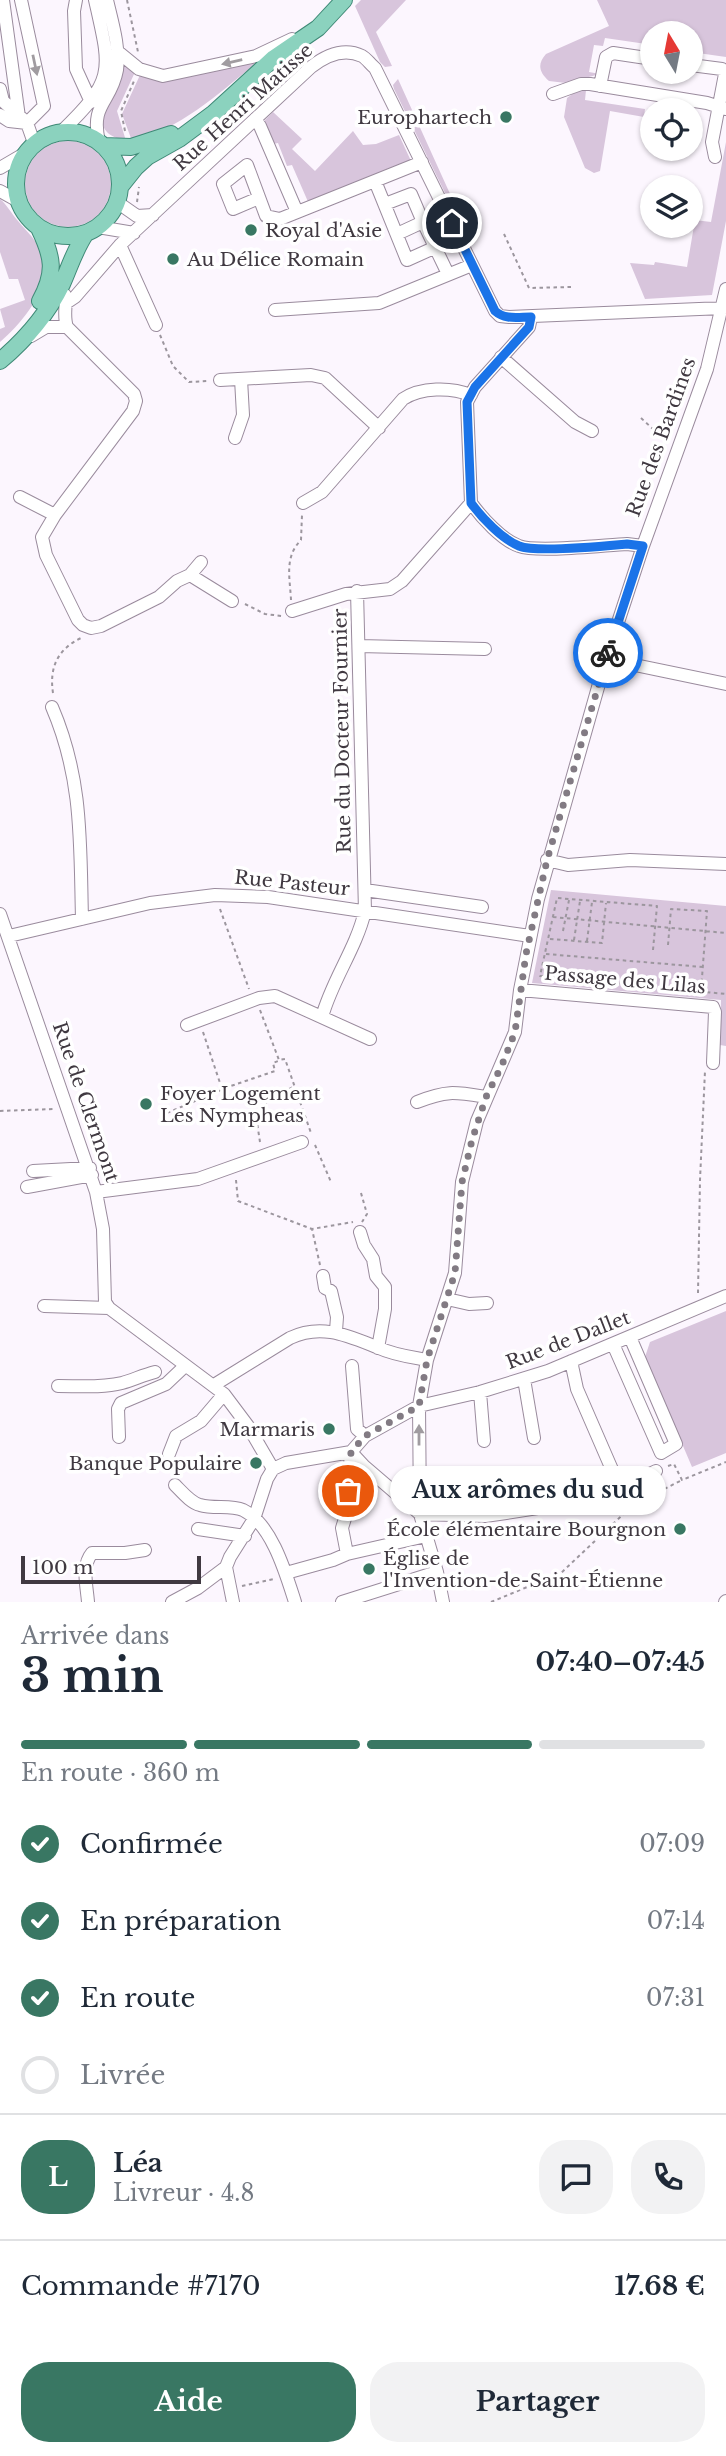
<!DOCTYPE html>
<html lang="fr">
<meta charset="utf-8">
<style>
body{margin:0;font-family:"Libre Baskerville",serif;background:#f2f2f3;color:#1f2937;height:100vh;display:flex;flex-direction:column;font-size:26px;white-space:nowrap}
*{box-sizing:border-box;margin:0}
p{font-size:23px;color:#747a83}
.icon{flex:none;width:38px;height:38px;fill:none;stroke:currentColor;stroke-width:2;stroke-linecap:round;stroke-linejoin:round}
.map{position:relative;height:1602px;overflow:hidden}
.side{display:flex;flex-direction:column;background:#fff;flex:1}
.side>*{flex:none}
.needle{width:46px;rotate:350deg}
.buttons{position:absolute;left:640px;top:21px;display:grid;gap:14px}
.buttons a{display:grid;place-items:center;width:63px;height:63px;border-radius:50%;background:#fff;box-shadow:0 2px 5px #0004;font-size:35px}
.scale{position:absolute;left:21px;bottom:18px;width:180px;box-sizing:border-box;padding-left:7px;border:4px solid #403941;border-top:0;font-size:19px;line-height:24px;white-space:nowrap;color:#403941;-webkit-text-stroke:5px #fff;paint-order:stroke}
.pin{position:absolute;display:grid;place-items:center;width:60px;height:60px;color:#fff;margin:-30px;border:4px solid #fff;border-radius:50%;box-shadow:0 2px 7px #0007}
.courier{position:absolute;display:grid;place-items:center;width:70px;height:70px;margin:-35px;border:5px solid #1a73e8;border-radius:50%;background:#fff;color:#222;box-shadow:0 2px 9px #0007}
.bubble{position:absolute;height:49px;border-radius:24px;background:#fff;box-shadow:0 2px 5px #0004;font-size:23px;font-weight:700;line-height:49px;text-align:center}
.overview em{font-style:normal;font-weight:700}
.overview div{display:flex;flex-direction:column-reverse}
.overview{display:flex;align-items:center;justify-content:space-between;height:119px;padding:0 21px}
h1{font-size:46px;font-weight:700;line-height:52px}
.bar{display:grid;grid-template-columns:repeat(4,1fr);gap:10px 7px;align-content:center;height:84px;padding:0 21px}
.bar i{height:9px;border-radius:5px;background:#e0e1e3}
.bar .selected{background:#397763}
.bar p{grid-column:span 4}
.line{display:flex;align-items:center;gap:18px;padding:0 21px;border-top:2px solid #e0e1e3}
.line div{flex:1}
.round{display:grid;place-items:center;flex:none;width:74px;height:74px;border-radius:28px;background:#f2f2f3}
ol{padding:0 21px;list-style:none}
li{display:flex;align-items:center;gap:21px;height:77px}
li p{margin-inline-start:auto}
li .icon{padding:7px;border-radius:50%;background:#397763;color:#fff;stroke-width:4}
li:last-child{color:#747a83}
li i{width:38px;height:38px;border:4px solid #e0e1e3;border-radius:50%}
.button{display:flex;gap:14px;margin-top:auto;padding:14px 21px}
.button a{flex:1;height:80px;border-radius:28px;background:#397763;color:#fff;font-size:28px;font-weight:700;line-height:80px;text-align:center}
.button a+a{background:#f2f2f3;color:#1f2937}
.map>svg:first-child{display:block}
</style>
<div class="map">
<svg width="726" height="1602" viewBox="0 0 726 1602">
<rect width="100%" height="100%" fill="#fcf6fe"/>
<path fill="#d8c5dc" d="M361,0H406L376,32L392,66L385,67L380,62L355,6Z
M597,0H726V57L691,52V33H653V45L605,38L603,46L594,45L589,72L600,74L566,83L549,81C539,72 537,64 546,54L609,26Z
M253,61L255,64C218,94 179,130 132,141L122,114L140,75L159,80Z
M124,63L135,72L117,111L126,141C113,137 103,134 102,119L120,83Z
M398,79L451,196L448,199L394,89L393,85Z
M586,90L585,100L645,109L644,117L610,111L600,171L594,173L585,168L564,117L567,98L575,92Z
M273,112L302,139L292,149L315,171L353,131L363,145L376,144L399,135L411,161L309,204L292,165L287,166L278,143L273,144L264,121Z
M25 184a43 43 0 1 1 86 0a43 43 0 1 1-86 0Z
M726,142V221L712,295L645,299L630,263L654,265L655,262L687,267L695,220L711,222Z
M0,199C7,205 11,213 18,221C27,232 39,242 43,257C52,288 22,323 0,342V329L5,327L0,309L25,300L18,279H9L0,252Z
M551,890L726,906V1046L720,1045L721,1000L532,983Z
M726,1311V1453L692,1467L645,1357L650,1342Z"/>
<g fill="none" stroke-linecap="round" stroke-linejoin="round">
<g stroke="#9a8b9d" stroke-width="14">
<path id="minor" d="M3,0L19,117
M76,0L74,11L76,69L91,102
M117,51L139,69L163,76L256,56L292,39
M691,65L722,69L725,74L712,142L715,157
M600,86L606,57L613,53L653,59
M0,89L3,101L27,123L44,106L21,0
M553,94L581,84H590L707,103L726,109
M0,115L9,121L27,123L34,143
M255,119L260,126L297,212
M61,132C116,79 111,71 95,0
M99,142C90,103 111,103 117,70C120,47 112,22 107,0
M0,168L24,154
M375,181L407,260L436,247
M0,191L18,201
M259,198L233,209L223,184L247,165L266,216L280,219L422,162
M117,202L137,216L153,215
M385,204L411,194L423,222L397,234
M423,222L448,274
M98,227L134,233
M120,245L156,325
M65,295C67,306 63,316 67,327L134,394L136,401L133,411L55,515L42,537L46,555L78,620L83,625L91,628L101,626L159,597L177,581L190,575L201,562
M66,303L75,297L120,245L311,67C325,56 343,47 362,56C366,58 371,65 375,68L495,311L500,316L509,317L723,308
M275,310L379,303L472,265
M531,317L529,327L475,387L467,402L471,503C482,518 502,540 519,546C537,553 605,545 627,544L643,546
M31,336L46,327H67
M501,357L575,422L592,431
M220,380L311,375L325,378L379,428
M235,438L243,415L241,379
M20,497L55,515
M303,503L322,492L403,399C421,387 451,387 471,395
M190,575L232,601
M292,611L346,594L390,589L402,581L471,503
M359,646L485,649
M606,659L726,684
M52,707C83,779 80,843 82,919
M547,860L568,865L630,860L726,864
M365,890L482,907
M0,914L96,1192L103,1229L105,1302L109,1308L224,1394L248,1426L273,1469
M9,936L150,903L215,895L268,897L530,936
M520,990L713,1007L715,1012L713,1063
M322,1017C332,980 356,949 365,911L357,591
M187,1025L259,998L275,996L370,1039
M417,1102C447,1090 455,1092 486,1097
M33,1171L90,1168
M27,1187L92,1175
M96,1192L198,1179L302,1142
M360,1232L364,1245L373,1259L376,1276L385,1287V1309L378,1348
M323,1276L325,1288L331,1291L337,1317L336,1331
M447,1299L469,1304L487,1303
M44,1306L109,1308
M613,1344L661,1453L676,1444L630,1337
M571,1361L577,1389L620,1488L656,1471
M352,1366L357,1429L365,1436
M524,1379L534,1438
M214,1385L290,1338C322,1323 348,1336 379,1348C394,1355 411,1357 427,1360
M58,1386C79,1386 102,1388 122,1383C133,1380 143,1375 155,1372
M480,1392L484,1441
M119,1437L118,1409L121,1403L166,1384L185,1366
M351,1452L364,1466L420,1514
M169,1454L176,1436L201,1421L224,1394
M175,1485C182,1492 191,1503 200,1505C213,1509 231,1505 243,1510C272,1524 286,1574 295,1602
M420,1514L485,1516L506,1513L544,1507L599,1488L618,1484
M198,1529L245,1536
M347,1554L342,1528L347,1512L351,1452
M226,1567L233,1602
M286,1573L333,1560L347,1554L426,1536
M88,1602C87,1587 81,1566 92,1553H125L145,1550
M172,1602L198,1588L226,1567L230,1557L254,1519L267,1479L273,1469L286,1463L351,1452L365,1436L419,1406L480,1392L548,1371L726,1296
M342,1602L437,1572
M443,1602L437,1572L420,1514L419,1406L427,1360L455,1273L462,1182L477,1121L515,1032L520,990L538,899L606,659L643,546L707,369L726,289
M725,1602L726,1601"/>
</g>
<g stroke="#3f8976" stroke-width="18">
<path id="major" d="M16 184a52 52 0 1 1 104 0a52 52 0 1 1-104 0Z
M104,146L131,147L171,134
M120,187L136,167L147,157L179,139L214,113L274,58L318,28L344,0
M39,228C53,257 56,272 40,301
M0,361C26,339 47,315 62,284C70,266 75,249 86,233"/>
</g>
<path stroke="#9c969e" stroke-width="2" stroke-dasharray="3.5 3.5" stroke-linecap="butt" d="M127,0L138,52
M125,131L121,111L134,81
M137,202L139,187
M504,234L529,288L572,287
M160,335L173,366L189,382L208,381
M641,418L668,443
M291,600C290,578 284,557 301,540L302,515
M245,604L265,614L282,616
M53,693C49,667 58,649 81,638
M220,909L249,989
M553,917L726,933
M563,931L569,900
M550,939L602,943L606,903
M574,940L580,901
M587,941L592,902
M668,945L671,909L707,911L701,991
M653,950L657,906L557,898L540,976L726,994
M546,954L703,967
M260,1010L279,1060L285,1059L311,1133
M203,1032L222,1089L275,1071L273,1063L278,1061
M0,1111L53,1109
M167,1113L221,1090
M260,1142L256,1116L269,1099L293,1087
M315,1145L331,1182
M236,1180L238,1201L312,1229
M361,1193L367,1214L362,1222
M320,1265L312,1229L353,1222
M698,1293L700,1180L705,1071
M668,1466L674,1464L682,1480L726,1462
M242,1586L274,1579
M491,1602L561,1573L633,1505L682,1480"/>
<use href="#minor" stroke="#fff" stroke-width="12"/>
<use href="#major" stroke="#8bd2be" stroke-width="16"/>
</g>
<defs><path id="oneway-solid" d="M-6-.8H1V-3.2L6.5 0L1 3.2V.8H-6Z" transform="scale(1.75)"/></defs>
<g fill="#a09ca0">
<use href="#oneway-solid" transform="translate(232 62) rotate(167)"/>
<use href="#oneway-solid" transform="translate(35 65) rotate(78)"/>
<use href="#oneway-solid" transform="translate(419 1435) rotate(-90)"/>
</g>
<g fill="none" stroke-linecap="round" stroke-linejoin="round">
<path stroke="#827b83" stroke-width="7" stroke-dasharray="0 12.6" d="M348,1491L351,1452L365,1436L419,1406L427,1360L455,1273L462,1182L472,1140L486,1097L502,1065L515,1032L526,954L547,860L608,653"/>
<path stroke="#1a73e8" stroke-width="9" d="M452,223L495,311C505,320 518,317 531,317L529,327L475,387L467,402L471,503C482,518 502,539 519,546C537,553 605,546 627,544L643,546L608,653"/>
</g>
<g fill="#397763" stroke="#fff" stroke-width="2.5">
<circle cx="506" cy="117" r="7"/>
<circle cx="251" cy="230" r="7"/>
<circle cx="173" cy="259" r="7"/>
<circle cx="146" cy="1104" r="7"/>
<circle cx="329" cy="1429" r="7"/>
<circle cx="256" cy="1463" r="7"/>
<circle cx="680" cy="1529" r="7"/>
<circle cx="369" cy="1569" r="7"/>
</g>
<g text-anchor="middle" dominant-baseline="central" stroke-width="7" stroke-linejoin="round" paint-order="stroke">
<g font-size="19" fill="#403941" stroke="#fff">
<text transform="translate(243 107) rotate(-42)">Rue Henri Matisse</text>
<text transform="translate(661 437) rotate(-70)">Rue des Bardines</text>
<text transform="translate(342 731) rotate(-91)">Rue du Docteur Fournier</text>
<text transform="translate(292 883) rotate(6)">Rue Pasteur</text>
<text transform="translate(625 980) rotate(5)">Passage des Lilas</text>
<text transform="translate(86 1102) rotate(71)">Rue de Clermont</text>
<text transform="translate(568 1340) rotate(-21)">Rue de Dallet</text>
</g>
<g font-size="19" fill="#403941" stroke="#fff" text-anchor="end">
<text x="492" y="117">Europhartech</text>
<text x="265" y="230" text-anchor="start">Royal d'Asie</text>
<text x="187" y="259" text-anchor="start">Au Délice Romain</text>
<text x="160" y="1093" text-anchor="start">Foyer Logement<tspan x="160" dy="22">Les Nympheas</tspan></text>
<text x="315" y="1429">Marmaris</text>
<text x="242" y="1463">Banque Populaire</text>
<text x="666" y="1529">École élémentaire Bourgnon</text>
<text x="383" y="1558" text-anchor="start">Église de<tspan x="383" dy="22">l'Invention-de-Saint-Étienne</tspan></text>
</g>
</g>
</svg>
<div class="buttons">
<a><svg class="needle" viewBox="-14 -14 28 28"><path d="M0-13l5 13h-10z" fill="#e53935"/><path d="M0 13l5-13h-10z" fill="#747a83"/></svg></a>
<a><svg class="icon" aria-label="locate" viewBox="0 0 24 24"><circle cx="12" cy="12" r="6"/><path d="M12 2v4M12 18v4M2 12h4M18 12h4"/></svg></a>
<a><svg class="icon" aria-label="layers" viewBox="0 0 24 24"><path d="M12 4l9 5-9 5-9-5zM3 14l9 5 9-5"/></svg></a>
</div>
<div class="scale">100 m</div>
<div class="pin" style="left:348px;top:1491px;background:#ea580c"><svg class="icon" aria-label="bag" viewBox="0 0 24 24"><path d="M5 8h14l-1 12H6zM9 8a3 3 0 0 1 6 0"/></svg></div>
<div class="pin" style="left:452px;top:223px;background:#1f2937"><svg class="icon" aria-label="home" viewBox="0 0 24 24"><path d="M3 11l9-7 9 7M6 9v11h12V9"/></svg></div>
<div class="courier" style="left:608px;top:653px"><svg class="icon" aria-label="bike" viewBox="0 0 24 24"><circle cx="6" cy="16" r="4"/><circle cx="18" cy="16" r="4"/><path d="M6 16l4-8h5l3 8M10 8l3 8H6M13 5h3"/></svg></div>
<div class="bubble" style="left:390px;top:1466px;width:276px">Aux arômes du sud</div>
</div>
<section class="side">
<div class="overview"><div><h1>3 min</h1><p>Arrivée dans</p></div><em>07:40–07:45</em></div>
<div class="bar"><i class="selected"></i><i class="selected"></i><i class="selected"></i><i></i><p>En route · 360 m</p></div>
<ol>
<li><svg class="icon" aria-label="check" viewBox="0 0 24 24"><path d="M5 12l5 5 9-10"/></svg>Confirmée<p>07:09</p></li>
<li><svg class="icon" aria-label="check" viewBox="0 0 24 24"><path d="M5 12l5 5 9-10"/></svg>En préparation<p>07:14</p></li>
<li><svg class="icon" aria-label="check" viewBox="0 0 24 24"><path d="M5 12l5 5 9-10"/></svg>En route<p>07:31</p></li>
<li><i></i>Livrée</li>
</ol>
<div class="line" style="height:126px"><b class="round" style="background:#397763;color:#fff">L</b><div><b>Léa</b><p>Livreur · 4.8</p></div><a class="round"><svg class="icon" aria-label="chat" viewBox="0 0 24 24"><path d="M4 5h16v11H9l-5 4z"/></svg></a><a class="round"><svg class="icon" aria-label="phone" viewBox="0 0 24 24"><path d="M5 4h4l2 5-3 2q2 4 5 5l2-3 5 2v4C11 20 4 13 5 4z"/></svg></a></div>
<div class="line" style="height:91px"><div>Commande #7170</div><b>17.68 €</b></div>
<div class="button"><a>Aide</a><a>Partager</a></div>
</section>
